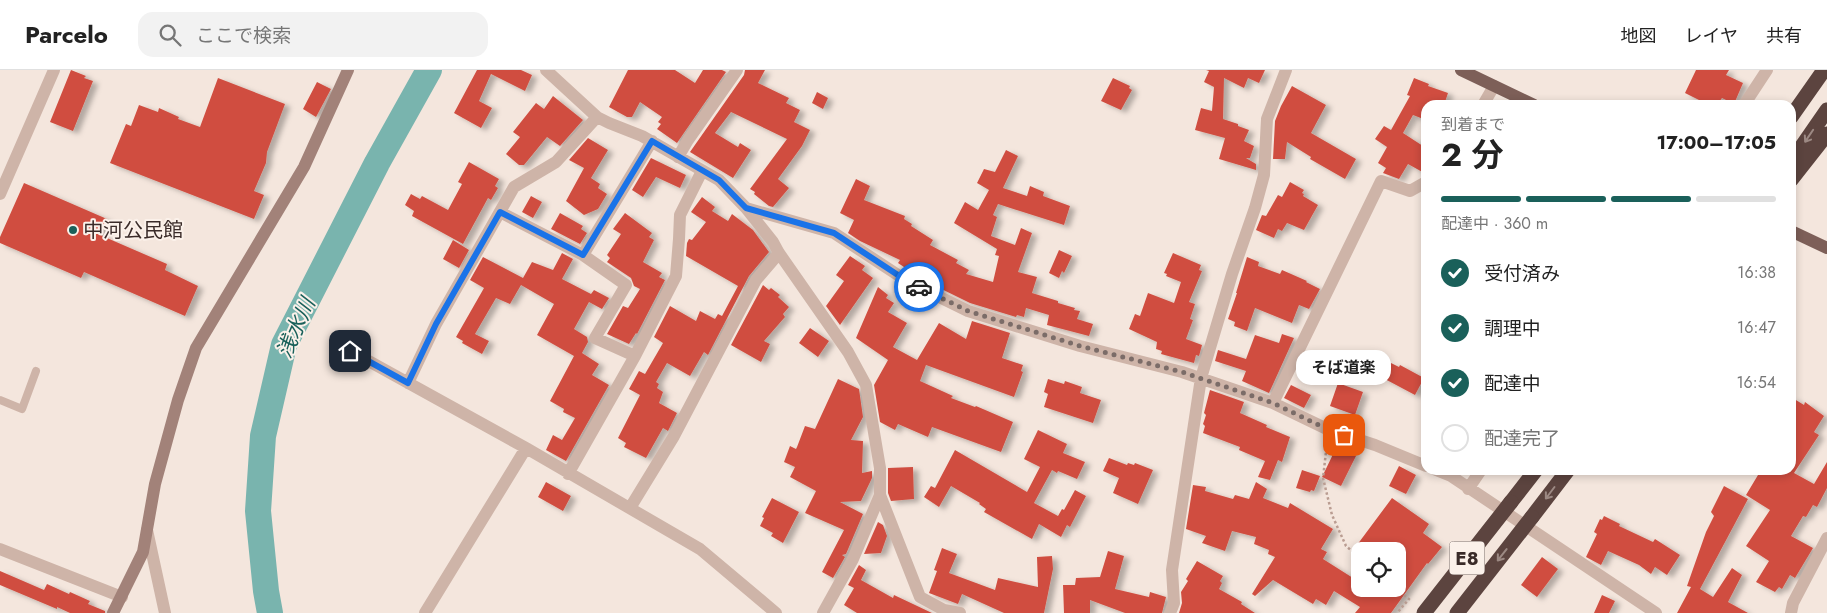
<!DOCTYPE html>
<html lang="ja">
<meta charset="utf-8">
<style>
body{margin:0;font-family:Jost,"Noto Sans JP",sans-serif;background:#f2f2f2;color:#222;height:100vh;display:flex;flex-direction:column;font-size:19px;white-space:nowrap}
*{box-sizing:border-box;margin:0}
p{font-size:16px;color:#767676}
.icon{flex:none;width:28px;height:28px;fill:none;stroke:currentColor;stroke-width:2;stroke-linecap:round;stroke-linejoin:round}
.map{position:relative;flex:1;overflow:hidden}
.side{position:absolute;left:1421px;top:30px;width:375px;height:375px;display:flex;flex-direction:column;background:#fff;border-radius:15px;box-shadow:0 2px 8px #0003}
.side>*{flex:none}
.controls{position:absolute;left:1351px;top:472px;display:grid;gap:10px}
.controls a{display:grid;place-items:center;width:55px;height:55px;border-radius:10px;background:#fff;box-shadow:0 2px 8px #0003;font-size:25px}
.pin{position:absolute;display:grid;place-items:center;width:42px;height:42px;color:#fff;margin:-21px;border-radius:10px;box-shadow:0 2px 8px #0006}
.courier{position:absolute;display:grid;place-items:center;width:50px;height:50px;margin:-25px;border:4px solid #1a73e8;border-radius:50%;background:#fff;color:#222;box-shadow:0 1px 6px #0007}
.bubble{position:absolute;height:35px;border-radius:15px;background:#fff;box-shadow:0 2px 8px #0003;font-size:16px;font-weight:700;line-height:35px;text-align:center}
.headline em{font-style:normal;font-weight:700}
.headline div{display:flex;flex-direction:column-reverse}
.headline{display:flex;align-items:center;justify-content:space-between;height:85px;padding:0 20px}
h1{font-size:32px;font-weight:700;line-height:38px}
.bar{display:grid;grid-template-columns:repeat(4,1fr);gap:8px 5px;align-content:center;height:60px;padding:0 20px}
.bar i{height:6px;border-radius:4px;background:#e0e0e0}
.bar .current{background:#1a605a}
.bar p{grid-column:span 4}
ol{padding:0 20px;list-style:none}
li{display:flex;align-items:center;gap:15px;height:55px}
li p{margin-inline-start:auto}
li .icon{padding:5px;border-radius:50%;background:#1a605a;color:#fff;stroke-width:4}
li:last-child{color:#767676}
li i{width:28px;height:28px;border:2px solid #e0e0e0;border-radius:50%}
header{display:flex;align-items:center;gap:30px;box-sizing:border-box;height:70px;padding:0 25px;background:#fff;border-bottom:1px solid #e0e0e0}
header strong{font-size:24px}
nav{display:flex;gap:28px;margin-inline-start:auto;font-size:18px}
.search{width:350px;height:45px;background:#f2f2f2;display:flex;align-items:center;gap:12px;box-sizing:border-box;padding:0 18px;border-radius:15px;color:#767676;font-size:19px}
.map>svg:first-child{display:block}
</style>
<header>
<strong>Parcelo</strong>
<div class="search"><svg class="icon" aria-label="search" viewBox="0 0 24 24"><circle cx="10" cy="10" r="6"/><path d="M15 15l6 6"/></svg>ここで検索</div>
<nav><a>地図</a><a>レイヤ</a><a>共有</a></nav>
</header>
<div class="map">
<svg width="1827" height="543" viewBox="0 0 1827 543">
<defs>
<filter id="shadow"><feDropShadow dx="5.5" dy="3" stdDeviation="2.5" flood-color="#0004"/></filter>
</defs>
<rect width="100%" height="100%" fill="#f4e6dd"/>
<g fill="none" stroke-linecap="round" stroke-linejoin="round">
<path stroke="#79b4ae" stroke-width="26" d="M270,543L266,521L258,441L263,366L284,275L377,93L429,0"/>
</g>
<path fill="#d04e40" filter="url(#shadow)" d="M71,0L86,6L84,8L93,11L73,61L50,52Z
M477,0H521L532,5L525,21L491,4L479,31L492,38L481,58L454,43Z
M628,0H675L695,13L703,0H722L726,2L677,73L657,59L661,54L658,52L662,47L640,32L632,47H627L609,37Z
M745,0H765L758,13L789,28L786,33L800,40L794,52L810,60L802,76L778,109L789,118L773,137L769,136L754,124L755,122L750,119L787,69L731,42L715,63L738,77L740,73L751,80L733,108L690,82L744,5Z
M1206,0H1265L1259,13L1248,8L1244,18L1224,8L1223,49L1238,54V56L1249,60L1244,71L1254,76L1250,88H1246L1256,94V100L1219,89L1225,68L1195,60L1201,38L1212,41L1214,17L1204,12L1209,1Z
M1696,0H1729L1726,5L1743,13L1734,34L1722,28L1719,32L1715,30L1712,35H1709L1685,23Z
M218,8L285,34L267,82L266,93L254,121L264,125L254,149L110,93L126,54L131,56L139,35L158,42L159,38L179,47L178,49L200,57Z
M1113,8L1130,16L1129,18L1132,20L1121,40L1101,31Z
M1414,8L1429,14L1428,16L1448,23L1444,35H1426V50L1413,45L1403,63L1426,78V104L1408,94L1399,109L1383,103L1386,98L1378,93L1387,77L1375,69L1384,56L1391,60L1410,26L1407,25Z
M317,12L331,19L316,47L303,39Z
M1292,16L1326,35L1311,63L1356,89L1345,109L1310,89L1311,87L1287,72L1285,89H1273L1275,51L1281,36Z
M817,22L828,28L823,39L812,33Z
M553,26L583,50L560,76L547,67L524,95H519L506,84L520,67L513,62L536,33L544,39Z
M588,68L608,80L591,108L600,114L598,118L607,124L598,139L584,145L566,131L584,98L569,90Z
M1006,80L1018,86L1003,118L1027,126L1030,116L1044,122L1043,126L1070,136L1064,155L998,134L993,145L997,147L991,166L1015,175L1021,158L1032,163L1018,202L1037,207L1032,223L1058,231V233L1075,238L1074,240L1080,241L1077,249L1093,254L1089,266L1047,255L1049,245L1026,238L1024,247L1017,245L1016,247L970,233L913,205V203L898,193L900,190L860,171L848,163L854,150L840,143L856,109L870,116L864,130L905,146L904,149L912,154L911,156L933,170L930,175L958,190L956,193L969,200L966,204L993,212L999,186L995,185L997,179L954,153L965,132L978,140L989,120L977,113L984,99L995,102Z
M651,88L686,105L680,118L656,107L643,127L632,120Z
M469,92L499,109L495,116L498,118L491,130L488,128L463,174L412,146L414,141L405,135L411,124L420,129L422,126L448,140L462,114L458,112Z
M1290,112L1304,120L1302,123L1304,124L1303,126L1318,135L1304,160L1287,153L1282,161L1278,159L1274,168L1256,160L1262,145L1266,146L1278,125L1282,127Z
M24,113L107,149L100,165L167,194L165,200L198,216L185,246L84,202L81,208L0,173V167Z
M531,126L542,132L533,148L522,142Z
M702,127L715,137L712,141L728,151L732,144L753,160L769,182L749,206L708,285L704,282L690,306L667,293L656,312L659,314L657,318L663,322L659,333L677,343L668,361L663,358L646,388L624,377L626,373L618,368L640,325L629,319L639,301L645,304L663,273L654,267L670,236L696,251L700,241L715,249L718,244L722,246L738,216L686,186L687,173L689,169L692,170L706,152L691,142Z
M560,143L583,156L581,159L587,163L580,174L551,159Z
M625,143L652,163L649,167L654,170L643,192L662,203L659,207L665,210L637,264L636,263L629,274L607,264L623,236L628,238L640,219L634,216L631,208L607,192L610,188L607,185L621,164L613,159Z
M453,170L469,180L459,198L443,189Z
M1059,180L1072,186L1064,203L1062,201L1059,208L1049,203Z
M562,183L573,189L562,209L591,224L594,220L609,228L602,239L589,232L574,259L587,267L588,272L582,283L599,294L592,305L609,315L566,391L546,380L553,365L562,370L575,348L563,342L564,339L550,331L574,286L537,265L554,234L521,215L510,234L496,228L475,264L489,271L482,284L462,273L463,271L456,267L484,218L470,210L483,187L523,208L532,192L553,200Z
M1173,183L1201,195L1199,200L1202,201L1189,232L1195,234L1190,249L1193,250L1186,269L1202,275L1199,286L1196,285L1194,293L1161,284L1162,281L1156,279L1157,272L1129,259L1135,244L1140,246L1148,223L1174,233L1181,212L1166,206L1167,204L1164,203Z
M850,186L865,196L862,200L873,208L840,255L826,236L844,211L836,205Z
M1247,187L1259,192L1258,196L1280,204L1282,200L1307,211L1306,212L1320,219L1309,239L1299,235L1292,253L1255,238L1247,261L1234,256L1235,252L1228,249L1237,223H1236Z
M763,215L769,220L771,218L780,225L778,227L789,237L783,244L785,247L764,271L770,274L761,292L731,275Z
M878,217L888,225L886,228L894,233L888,242L907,253L893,277L917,290L939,253L966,269L972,251L1010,263L1002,288L1023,295L1021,301L1023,302L1014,327L926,295L920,311L953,326L951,328L975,337L976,336L1013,352L1001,382L932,357L928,367L898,354L895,360L880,352L874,315L888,290L856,268Z
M810,258L829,271L818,287L799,273Z
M1282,264L1294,268L1269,323L1242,311L1246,301L1215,291L1218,280L1246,289L1255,265L1279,273Z
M1391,293L1399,297L1400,295L1424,308L1415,325L1383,308Z
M838,309L859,319L863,347L851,370L863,371L862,403L872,401V408L861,431L840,432L863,444L846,484L842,485L845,487L833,508L822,502L844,460L805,443L816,421L790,407L795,397L784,392L790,376L796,379L797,377L805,356L815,359Z
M1048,309L1064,314L1065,311L1082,317L1080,323L1101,330L1093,353L1044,337L1048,324L1044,322Z
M1338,313L1363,322L1355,345L1330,336Z
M1291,315L1311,325L1304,338L1284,328Z
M1210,320L1244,332L1240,343L1267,355L1266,357L1290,367L1282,392L1278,390L1270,410L1258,407L1265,391L1239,380L1240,377L1203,363L1205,356L1203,354L1206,345L1204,343Z
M1791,327L1804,335L1805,332L1824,346L1814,362L1819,365L1794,403L1814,414L1827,392V418L1817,437L1813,435L1806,447L1803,446L1791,466L1813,478L1795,508L1790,505L1782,519L1779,517L1775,522L1756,512L1769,491L1746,476L1770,440L1746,425L1761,400H1787L1791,402Z
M1038,360L1067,374L1063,383L1085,392L1077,409L1058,401L1057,403L1052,400L1034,433L1058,446L1062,439L1064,440L1075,420L1086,426L1070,457L1067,455L1061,467L1039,454L1032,469L984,442L986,439L979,434L980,433L951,416L939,437L924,427L931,416L935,418L955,380L1027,422L1040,397L1024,389Z
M1337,376L1356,386L1341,416L1322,407Z
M1109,388L1127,395L1128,393L1134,395L1135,393L1153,400L1138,434L1113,423L1119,408L1103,401Z
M1399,396L1416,405L1406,424L1389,416Z
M913,397L914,429L891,431L888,423V398Z
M1302,400L1320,406L1314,421L1311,420L1310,422L1296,418Z
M546,412L571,426L563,441L538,427Z
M1256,412L1267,419L1263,428L1288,438L1290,433L1333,459L1321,479L1327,482L1323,489L1353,508L1360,514V519H1398V481H1364L1357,475L1392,428L1429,454L1423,463L1442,477L1428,494L1427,493L1391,543H1355L1360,537L1334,521L1326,535L1316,529L1313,534L1273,510L1255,526L1252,524L1275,487L1268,484L1269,480L1254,474L1256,467L1232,461L1225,481L1202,473L1206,466L1186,459L1193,415L1206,417L1205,421L1233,429L1235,425L1249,429Z
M1724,416L1748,429L1700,519L1713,527L1732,498L1742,505L1728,532L1748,543H1677L1691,517L1687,516L1706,462L1714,446L1711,442Z
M772,428L799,442L783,473L771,466L773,463L760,456L764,448L762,447Z
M1604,446L1620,454L1619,456L1653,472L1655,469L1680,485L1667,505L1655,497L1651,504L1639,495L1608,481L1601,495L1586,487L1597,464L1594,462L1600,449L1602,450Z
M878,452L883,455L887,466L881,483L864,484Z
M942,478L957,484L949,503L995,520L998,508L1038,517L1037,487L1052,486L1053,499L1044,543H1004L962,524L958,534L929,523L937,501L934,500Z
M1108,481L1124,486L1115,519L1149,527L1150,522L1166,527L1162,543H1125L1090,530V543H1064L1063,515H1075L1076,508L1100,507Z
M1542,487L1558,499L1537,527L1521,515Z
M1197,491L1223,506L1220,511L1222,513L1219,519L1242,532L1241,534L1255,543H1179L1182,533L1181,522L1188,511L1186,509Z
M859,495L866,500L861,510L893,528L894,525L932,543H857L844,535L854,518L848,515Z
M0,501L44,520L47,514L69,524L70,522L90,531L88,534L105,541V543H70L57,537V539L0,515Z
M1602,525L1615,531L1609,543H1594Z"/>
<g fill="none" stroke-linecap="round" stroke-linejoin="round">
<path stroke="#ba9d92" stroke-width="2.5" stroke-dasharray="2.5 2.5" stroke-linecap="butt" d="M1327,373L1323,408L1332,445L1346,476L1360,488
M1396,519L1409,529L1397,543"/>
<path stroke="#ceb4a8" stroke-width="8" d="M0,330L22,339L36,301"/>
<path stroke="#ceb4a8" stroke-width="12" d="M546,0L597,47L609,53L642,66L719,110L746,138L773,172L779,183L848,282L866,315L880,398V425L920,527L944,540L960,543
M1483,35L1494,16
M1744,35L1767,0
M678,87L688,70L737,0
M0,124L54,0
M746,138L834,163L907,211L968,241L1080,276L1182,302L1273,333L1329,360L1375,375L1426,396
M500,142L583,185L626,215L595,268L635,286
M583,185L652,71
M336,273L526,378L700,479L776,543
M408,313L436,254L514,117L556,92L597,47
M1273,333L1381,111L1410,121L1426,112
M1436,400L1451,406L1656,543
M568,404L635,286L676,206L679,169L680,145L702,101
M1468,419L1481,400
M630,438L674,366L756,210L779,183
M147,460L165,543
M0,479L122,527
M425,543L526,378
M823,543L853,489L880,425
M1170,543L1174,533L1172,500L1201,308L1232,204L1255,138L1264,105L1267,49L1286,0
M1791,543L1793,533L1827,468"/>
<path stroke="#a28279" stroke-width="12" d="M113,543L143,482L155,414L178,330L196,278L304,97L348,0"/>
<path stroke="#7d5f58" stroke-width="12" d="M1461,0L1534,35
M1791,161L1827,178"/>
<path stroke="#5c443f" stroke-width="15" d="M1791,47L1824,0
M1791,92L1827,40
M1791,110L1827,64
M1511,432L1536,400
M1532,447L1568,400"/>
<path stroke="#5c443f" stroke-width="15" d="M1424,543L1511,432
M1457,543L1532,447"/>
</g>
<defs><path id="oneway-shaft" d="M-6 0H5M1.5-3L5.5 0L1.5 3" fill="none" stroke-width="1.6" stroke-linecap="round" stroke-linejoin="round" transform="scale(1.25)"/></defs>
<g stroke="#9c8983">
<use href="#oneway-shaft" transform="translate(1809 66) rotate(124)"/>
<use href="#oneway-shaft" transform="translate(1550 423) rotate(127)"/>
<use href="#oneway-shaft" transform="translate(1502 485) rotate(128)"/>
</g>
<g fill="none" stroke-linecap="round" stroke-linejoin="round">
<path stroke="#7b6c68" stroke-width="5" stroke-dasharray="0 9" d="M919,217L968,241L1080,276L1182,302L1273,333L1329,360L1344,365"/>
<path stroke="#1a73e8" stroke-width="6" d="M350,281L408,313L436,254L500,142L583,185L652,71L719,110L746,138L834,163L907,211L919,217"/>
</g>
<circle fill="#1a605a" stroke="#fbf1ea" stroke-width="2" cx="73" cy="160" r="5"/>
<g text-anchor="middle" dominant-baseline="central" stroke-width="4" stroke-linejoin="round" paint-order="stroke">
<rect fill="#fbf1ea" stroke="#746663" stroke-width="1" x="1449.5" y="471.5" width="35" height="33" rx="4"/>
<g font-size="19" font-weight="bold" fill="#3a2b29">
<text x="1467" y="488">E8</text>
</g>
<g font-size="20" fill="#3a2b29" stroke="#fbf1ea" text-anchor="start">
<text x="83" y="160">中河公民館</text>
</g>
<g font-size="21" font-style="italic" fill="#1a605a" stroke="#fbf1ea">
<text transform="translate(296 258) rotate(-66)">浅水川</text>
</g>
</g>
</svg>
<div class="controls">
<a><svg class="icon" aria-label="locate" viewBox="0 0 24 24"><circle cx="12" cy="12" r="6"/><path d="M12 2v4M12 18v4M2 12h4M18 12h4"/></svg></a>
</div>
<div class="pin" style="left:1344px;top:365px;background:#ea580c"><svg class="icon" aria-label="bag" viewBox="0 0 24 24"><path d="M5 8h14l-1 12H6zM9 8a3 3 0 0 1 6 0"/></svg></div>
<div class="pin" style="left:350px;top:281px;background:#1f2937"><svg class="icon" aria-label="home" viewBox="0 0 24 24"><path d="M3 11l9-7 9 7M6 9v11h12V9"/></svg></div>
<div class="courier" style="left:919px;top:217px"><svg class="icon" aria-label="car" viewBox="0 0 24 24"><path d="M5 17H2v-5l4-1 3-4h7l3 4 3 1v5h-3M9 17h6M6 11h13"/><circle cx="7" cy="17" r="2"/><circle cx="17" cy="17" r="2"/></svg></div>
<div class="bubble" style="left:1296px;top:280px;width:95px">そば道楽</div>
<section class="side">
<div class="headline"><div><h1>2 分</h1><p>到着まで</p></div><em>17:00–17:05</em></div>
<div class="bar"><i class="current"></i><i class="current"></i><i class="current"></i><i></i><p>配達中 · 360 m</p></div>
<ol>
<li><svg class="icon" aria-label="check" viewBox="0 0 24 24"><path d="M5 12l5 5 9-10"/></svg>受付済み<p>16:38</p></li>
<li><svg class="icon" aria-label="check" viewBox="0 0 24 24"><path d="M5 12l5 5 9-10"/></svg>調理中<p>16:47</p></li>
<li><svg class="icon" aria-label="check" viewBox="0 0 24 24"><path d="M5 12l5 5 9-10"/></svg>配達中<p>16:54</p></li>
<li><i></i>配達完了</li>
</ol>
</section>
</div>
